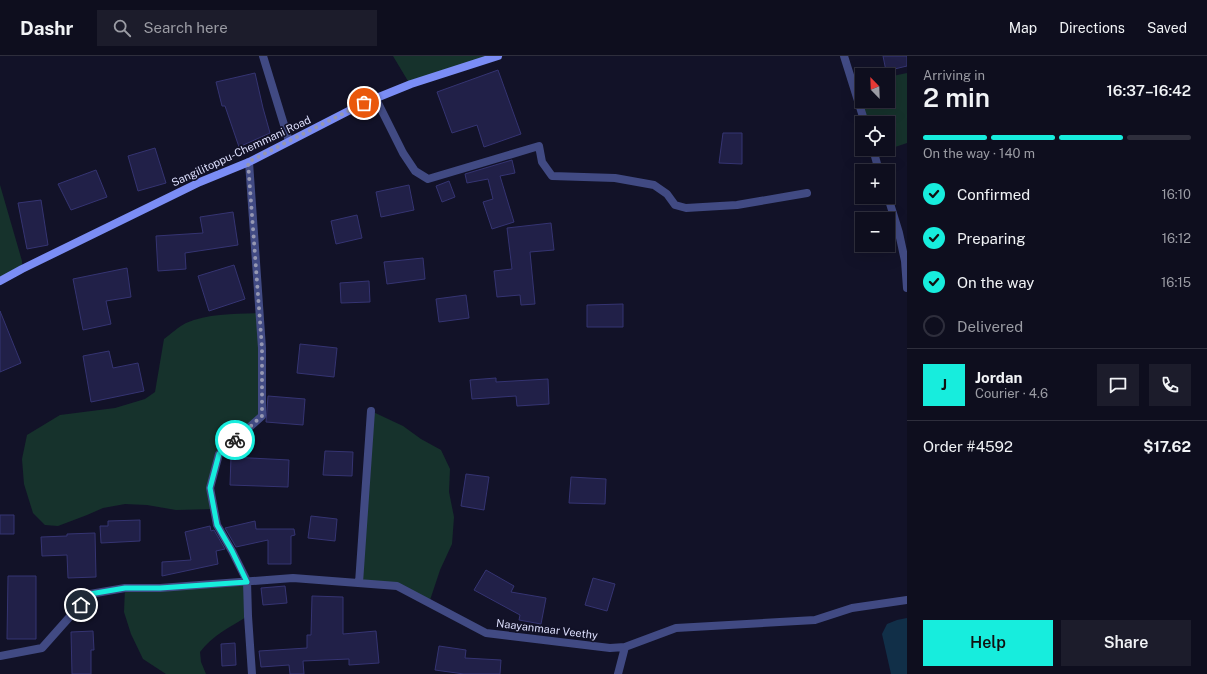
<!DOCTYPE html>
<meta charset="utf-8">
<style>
body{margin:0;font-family:"Public Sans",sans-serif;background:#1c1c2b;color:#f1f3f6;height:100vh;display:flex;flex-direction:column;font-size:15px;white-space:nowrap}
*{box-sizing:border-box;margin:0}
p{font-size:13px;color:#9b9ca4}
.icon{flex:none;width:22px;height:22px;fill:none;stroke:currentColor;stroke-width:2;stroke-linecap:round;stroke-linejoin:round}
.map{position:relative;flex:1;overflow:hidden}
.panel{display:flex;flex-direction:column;background:#0e0e1e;width:300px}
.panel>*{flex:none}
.needle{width:26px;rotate:337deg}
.buttons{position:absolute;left:855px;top:12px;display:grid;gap:8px}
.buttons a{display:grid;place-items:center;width:40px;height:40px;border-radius:0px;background:#0e0e1e;box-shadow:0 4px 16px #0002,0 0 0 1px #2e2e3c;font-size:20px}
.pin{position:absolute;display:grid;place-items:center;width:34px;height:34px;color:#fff;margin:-17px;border:2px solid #fff;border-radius:50%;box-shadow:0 1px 4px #0007}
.courier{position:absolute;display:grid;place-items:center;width:40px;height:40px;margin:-20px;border:3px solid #17eddd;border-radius:50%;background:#fff;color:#222;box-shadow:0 1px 5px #0007}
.overview em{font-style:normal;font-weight:600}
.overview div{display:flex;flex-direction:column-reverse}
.overview{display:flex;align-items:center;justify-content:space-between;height:68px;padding:0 16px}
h1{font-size:26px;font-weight:600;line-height:30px}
.bar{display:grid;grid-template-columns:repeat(4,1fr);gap:6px 4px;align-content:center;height:48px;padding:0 16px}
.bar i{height:5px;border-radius:3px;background:#2e2e3c}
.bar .selected{background:#17eddd}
.bar p{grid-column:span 4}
.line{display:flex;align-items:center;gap:10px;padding:0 16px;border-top:1px solid #2e2e3c}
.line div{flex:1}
.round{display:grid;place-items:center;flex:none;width:42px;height:42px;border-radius:0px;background:#1c1c2b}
ol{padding:0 16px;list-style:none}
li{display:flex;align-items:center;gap:12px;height:44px}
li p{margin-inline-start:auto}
li .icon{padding:4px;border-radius:50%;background:#17eddd;color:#111;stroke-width:4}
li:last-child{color:#9b9ca4}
li i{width:22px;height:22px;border:2px solid #2e2e3c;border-radius:50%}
.cta{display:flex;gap:8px;margin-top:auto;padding:8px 16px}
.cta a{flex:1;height:46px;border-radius:0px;background:#17eddd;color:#111;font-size:16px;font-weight:600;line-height:46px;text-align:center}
.cta a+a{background:#1c1c2b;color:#f1f3f6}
header{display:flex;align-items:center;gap:24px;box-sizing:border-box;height:56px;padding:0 20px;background:#0e0e1e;border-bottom:1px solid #2e2e3c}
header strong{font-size:19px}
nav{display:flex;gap:22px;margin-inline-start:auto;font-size:14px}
.search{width:280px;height:36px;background:#1c1c2b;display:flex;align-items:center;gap:10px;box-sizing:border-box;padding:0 14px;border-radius:0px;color:#9b9ca4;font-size:15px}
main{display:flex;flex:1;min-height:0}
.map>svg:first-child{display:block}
</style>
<header>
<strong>Dashr</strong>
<div class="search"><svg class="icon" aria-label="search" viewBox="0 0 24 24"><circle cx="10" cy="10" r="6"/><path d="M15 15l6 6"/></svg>Search here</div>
<nav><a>Map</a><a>Directions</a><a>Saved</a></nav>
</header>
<main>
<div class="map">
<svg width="907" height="618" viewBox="0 0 907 618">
<rect width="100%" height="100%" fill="#121228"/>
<path fill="#16322c" d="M393,0H498L408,25Z
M907,17V87L874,98L873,93H888V67H865L853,27L862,25V45H888V21Z
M0,129L22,205V213L0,225Z
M260,257L262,360L219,398L210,432L214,453L176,454L147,449L125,448L103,452L87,459L58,470L45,469L33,457L24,428L22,403L27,379L60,359L115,352L145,343L155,336L164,283C171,278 178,271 186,267C208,257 236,258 260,257Z
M371,355L403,370L421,383L441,394L450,413L449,436L454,461L452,488L440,514L429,547L397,530L359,527Z
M247,525L248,560C230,571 213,579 200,596L201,606L206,618H166L143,603L131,578L124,556L125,532Z"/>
<path fill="#112f48" d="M907,562V618H891L882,578L887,568L897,564Z"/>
<path fill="#212048" stroke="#353472" d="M883,0H907V10L886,15Z
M498,14L521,78L484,91L477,69L452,77L437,36Z
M255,17L263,52L270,77L239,91L225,50H222L216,26Z
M723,77H742V108L719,107Z
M155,92L166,127L138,135L128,100Z
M512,104L515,117L500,120L514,166L492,173L483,146L493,143L488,123L467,127L465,118Z
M96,114L107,141L71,154L58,128Z
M449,125L455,141L442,146L436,130Z
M409,129L414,154L381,161L376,136Z
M41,144L48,189L27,193L18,147Z
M233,156L238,189L185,197L186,213L158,215L156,180L203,177L200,161Z
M357,159L362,182L336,188L331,165Z
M551,167L554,194L530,196L535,248L521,249L520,239L497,241L494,215L512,213L507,172Z
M423,202L425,223L387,228L384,206Z
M234,209L245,243L209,255L198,220Z
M127,212L131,241L106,245L111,268L83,274L73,223Z
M369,225L370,246L341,247L340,227Z
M466,239L469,262L439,266L436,243Z
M623,248V271H587V249Z
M0,255L21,307L0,316Z
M300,288L337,292L334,321L297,317Z
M109,295L113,312L138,307L144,335L91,346L83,300Z
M496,322V326L548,323L549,348L517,350L516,340L472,343L470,324Z
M268,340L305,343L303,369L266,366Z
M325,395L353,396L352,420L323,419Z
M231,401L289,404L288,431L230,429Z
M466,418L489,421L484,454L461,450Z
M571,421L606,423L605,448L569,447Z
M0,459H14V478H0Z
M311,460L337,463L335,485L308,482Z
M140,464V485L101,487L100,470H108V465Z
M255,465L256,473H294L295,479L291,480V508H268V484L236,491L225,472Z
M210,470L211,475L214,474L225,493L216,495L218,508L162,520V506L191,504L185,476Z
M95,477L96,521L68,522L67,499L42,500L41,481L67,480V478Z
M486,514L514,530L511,536L546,542L541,568L519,564L520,559L474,534Z
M8,520H36V583H7Z
M593,522L615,528L607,555L585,549Z
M285,530L287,547L263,549L261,532Z
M312,540L343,541V578L376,575L379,607L349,609V603L303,605L304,618H290L289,609L261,611L259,595L307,592V579H311Z
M93,575L94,594H91V618H72L71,576Z
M235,587L236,609L222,610L221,588Z
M439,590L466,594L465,602L501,604L500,618H464L435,614Z"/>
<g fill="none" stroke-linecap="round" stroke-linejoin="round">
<path stroke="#414a83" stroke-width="8" d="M263,0L289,85
M844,0L865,67
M376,43L403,97L415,115L428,123L539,90L542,106L552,120L615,122L654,129L667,138L675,149L686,152L737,149L807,137
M873,93L879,115
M249,106L262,292V360L219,398L210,432L217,469L232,495L247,525L248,560L252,618
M888,141L899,177L905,205L907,232
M359,527L371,355
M0,600L42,592L90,538L125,532H160L293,522L397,530L486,577L610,592L625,591L676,572L815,564L852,552L907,544
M618,618L625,591"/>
<path stroke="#7b8df5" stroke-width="8" d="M0,225L22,213L200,126L249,106L364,47L411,28L498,0"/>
</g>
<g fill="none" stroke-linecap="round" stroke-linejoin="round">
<path stroke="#9597b2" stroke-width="4" stroke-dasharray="0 7.2" d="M235,384L262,360V292L248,106L364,47"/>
<path stroke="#17eddd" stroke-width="5" d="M81,549L90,538L125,532H160L247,526L232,495L217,469L210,432L219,398L235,384"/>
</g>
<g text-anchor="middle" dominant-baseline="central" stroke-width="3.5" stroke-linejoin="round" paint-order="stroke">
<g font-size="11" fill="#dcdefc" stroke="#121228">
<text transform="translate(241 95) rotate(-25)">Sangilitoppu-Chemmani Road</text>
<text transform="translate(547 573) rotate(7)">Naayanmaar Veethy</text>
</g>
</g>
</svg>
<div class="buttons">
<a><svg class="needle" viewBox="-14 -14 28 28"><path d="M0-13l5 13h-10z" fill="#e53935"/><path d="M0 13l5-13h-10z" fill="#9b9ca4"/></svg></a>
<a><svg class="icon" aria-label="locate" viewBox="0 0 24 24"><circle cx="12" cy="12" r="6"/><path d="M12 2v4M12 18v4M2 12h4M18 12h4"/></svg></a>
<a>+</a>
<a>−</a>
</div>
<div class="pin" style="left:364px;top:47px;background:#ea580c"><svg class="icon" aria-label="bag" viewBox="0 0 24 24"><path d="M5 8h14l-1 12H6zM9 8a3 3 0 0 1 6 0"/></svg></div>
<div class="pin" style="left:81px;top:549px;background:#1f2937"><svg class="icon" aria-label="home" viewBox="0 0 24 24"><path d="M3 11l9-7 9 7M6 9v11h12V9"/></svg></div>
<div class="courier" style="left:235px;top:384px"><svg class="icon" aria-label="bike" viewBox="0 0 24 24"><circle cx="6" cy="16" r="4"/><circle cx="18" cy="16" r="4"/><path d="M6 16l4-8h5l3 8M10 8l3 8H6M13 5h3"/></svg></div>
</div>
<section class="panel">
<div class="overview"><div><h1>2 min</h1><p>Arriving in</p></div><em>16:37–16:42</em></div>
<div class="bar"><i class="selected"></i><i class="selected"></i><i class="selected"></i><i></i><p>On the way · 140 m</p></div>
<ol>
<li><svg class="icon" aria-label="check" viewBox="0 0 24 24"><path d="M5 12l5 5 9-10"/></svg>Confirmed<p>16:10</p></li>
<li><svg class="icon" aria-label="check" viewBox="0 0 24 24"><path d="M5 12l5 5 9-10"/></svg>Preparing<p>16:12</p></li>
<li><svg class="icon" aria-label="check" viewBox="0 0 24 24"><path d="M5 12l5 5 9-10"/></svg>On the way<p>16:15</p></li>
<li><i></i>Delivered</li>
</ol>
<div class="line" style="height:72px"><b class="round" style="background:#17eddd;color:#111">J</b><div><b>Jordan</b><p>Courier · 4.6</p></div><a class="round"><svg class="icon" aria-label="chat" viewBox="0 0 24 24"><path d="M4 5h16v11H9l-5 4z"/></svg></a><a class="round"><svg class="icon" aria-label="phone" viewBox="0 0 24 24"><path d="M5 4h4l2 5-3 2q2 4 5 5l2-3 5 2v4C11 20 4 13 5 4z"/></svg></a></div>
<div class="line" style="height:52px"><div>Order #4592</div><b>$17.62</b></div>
<div class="cta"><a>Help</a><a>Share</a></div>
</section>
</main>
